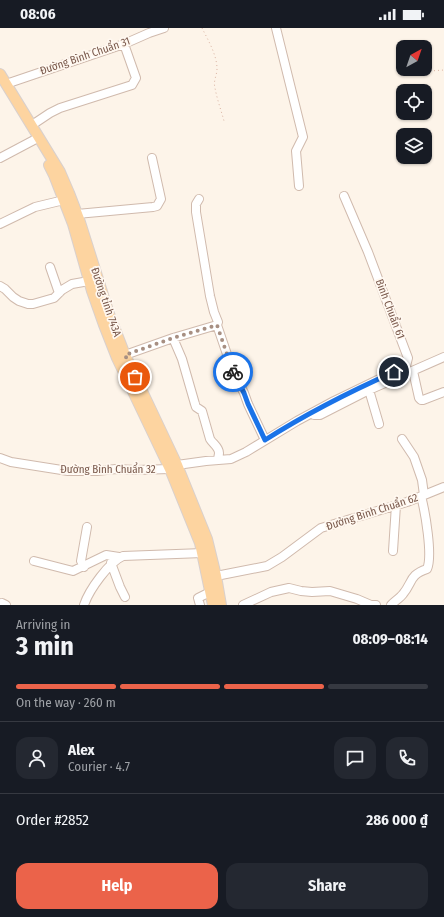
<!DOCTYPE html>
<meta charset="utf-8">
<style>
body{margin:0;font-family:"Fira Sans Condensed",sans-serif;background:#242831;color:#f1f3f6;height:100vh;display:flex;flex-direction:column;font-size:15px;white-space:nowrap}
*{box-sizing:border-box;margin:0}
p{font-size:13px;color:#9ea1a6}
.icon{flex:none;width:22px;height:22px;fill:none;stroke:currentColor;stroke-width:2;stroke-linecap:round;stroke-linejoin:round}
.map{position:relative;height:577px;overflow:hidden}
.side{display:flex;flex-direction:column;background:#171b24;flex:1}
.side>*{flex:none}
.needle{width:26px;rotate:40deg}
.buttons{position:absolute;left:396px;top:12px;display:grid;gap:8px}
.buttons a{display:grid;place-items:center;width:36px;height:36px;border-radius:8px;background:#171b24;box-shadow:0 1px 3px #0004;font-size:20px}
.pin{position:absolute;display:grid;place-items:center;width:34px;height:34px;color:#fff;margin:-17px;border:2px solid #fff;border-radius:50%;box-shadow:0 1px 4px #0007}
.courier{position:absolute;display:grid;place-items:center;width:40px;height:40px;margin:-20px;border:3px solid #1a73e8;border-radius:50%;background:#fff;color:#222;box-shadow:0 1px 5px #0007}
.head em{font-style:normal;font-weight:700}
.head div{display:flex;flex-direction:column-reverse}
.head{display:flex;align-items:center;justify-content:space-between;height:68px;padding:0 16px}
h1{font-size:26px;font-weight:700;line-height:30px}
.bar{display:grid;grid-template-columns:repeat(4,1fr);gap:6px 4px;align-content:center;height:48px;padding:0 16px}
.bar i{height:5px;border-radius:3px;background:#363941}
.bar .current{background:#eb634a}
.bar p{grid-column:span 4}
.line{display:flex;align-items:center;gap:10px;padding:0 16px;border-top:1px solid #363941}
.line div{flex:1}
.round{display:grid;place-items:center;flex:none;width:42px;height:42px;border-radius:12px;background:#242831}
.cta{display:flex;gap:8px;margin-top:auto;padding:8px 16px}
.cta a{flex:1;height:46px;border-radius:12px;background:#eb634a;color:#fff;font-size:16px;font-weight:700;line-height:46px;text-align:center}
.cta a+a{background:#242831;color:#f1f3f6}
.status{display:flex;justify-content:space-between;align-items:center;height:28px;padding:0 20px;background:#171b24;direction:ltr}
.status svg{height:11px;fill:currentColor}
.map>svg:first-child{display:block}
</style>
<div class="status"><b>08:06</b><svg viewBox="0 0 49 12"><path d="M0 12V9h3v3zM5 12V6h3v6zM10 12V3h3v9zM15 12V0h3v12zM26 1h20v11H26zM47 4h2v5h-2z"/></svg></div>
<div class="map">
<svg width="444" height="577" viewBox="0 0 444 577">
<rect width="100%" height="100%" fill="#fdf4e9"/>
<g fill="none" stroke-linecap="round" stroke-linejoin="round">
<g stroke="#d0baad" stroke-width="10">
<path id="minor" d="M276,0L303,109L296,123L299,158
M6,56L124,16L149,5L164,0
M32,97L50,85L60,80L132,57L136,50L124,16
M0,130L34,112
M77,186L153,179L157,178L161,171L152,130
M0,196L35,179L64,172
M50,239L59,265
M0,258L5,261L13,269L19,273L28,276H33L54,270L62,262L72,256L89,253
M217,297L232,341L244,365L248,376L265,412
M173,310L182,331L195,376L196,379L202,383L210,411C213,416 219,419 219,425C219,427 218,429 218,432
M125,327L173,310L217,297L218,294L214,284L210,268L196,184V176L199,171
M413,343L419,370L421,372H423L444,364
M369,362L379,396
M314,387H320L369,362L444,329
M402,411L414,429L422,452L424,467
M0,430L11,434L68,443H97L116,441L136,442L170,441
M177,437L206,433L231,431L246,424L297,393L334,373L406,338L408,330L368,224L344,168
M393,523L396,477
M34,533L73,543L106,527L119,529
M111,535L120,559L125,569
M84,539L81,533L87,499
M211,549L267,538L282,529L321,500L407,474L444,459
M2,575L6,577
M84,577C89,562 109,534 123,528L203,525
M200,577L198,570L210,564
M243,577L271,564L289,560L301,563L312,564L330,563L357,571L371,577H376
M391,577C395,573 400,570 403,566C413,554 409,547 427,541C433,528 425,483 421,468"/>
</g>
<g stroke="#d9d0cd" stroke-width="12">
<path id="major" d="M0,46L60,144L69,165L79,191L109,286L125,327L177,437L207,511L216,548L221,577
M49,137L54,147L73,196L92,263L104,297L117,330L170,441L200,515L213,577"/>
</g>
<path stroke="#dab3a2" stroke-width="1" stroke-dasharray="1 3" stroke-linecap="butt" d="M202,0C208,12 217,27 217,41C217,47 213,53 215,60C217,71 221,82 224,93
M430,43L444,42"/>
<use href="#minor" stroke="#fff" stroke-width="8"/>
<use href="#major" stroke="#fdd4a0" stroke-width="10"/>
</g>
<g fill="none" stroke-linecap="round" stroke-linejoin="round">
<path stroke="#a78f82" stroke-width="4" stroke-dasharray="0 7.2" d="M135,349L125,327L173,310L217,297L233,344"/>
<path stroke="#1a73e8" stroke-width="5" d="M233,344L244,365L248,376L265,412C306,386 349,364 394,344"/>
</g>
<g text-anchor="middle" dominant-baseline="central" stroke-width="3.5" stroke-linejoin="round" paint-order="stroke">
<g font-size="11" fill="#79584b" stroke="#fff8f0">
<text transform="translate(85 28) rotate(-19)">Đường Bình Chuẩn 31</text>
<text transform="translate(106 274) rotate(71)">Đường tỉnh 743A</text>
<text transform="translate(390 281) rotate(69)">Bình Chuẩn 61</text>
<text x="108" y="441">Đường Bình Chuẩn 32</text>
<text transform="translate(372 484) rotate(-18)">Đường Bình Chuẩn 62</text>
</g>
</g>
</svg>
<div class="buttons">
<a><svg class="needle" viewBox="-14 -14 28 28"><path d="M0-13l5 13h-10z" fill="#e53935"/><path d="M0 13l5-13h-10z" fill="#9ea1a6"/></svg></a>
<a><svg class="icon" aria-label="locate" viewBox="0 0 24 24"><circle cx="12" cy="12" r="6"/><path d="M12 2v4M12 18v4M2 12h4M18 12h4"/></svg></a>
<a><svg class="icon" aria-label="layers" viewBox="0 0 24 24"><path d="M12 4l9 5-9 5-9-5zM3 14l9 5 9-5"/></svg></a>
</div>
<div class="pin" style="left:135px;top:349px;background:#ea580c"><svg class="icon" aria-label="bag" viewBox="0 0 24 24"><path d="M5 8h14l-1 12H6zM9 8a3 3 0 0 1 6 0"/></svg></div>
<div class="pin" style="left:394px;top:344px;background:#1f2937"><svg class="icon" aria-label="home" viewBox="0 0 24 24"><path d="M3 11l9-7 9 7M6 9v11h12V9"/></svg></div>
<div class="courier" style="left:233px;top:344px"><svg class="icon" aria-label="bike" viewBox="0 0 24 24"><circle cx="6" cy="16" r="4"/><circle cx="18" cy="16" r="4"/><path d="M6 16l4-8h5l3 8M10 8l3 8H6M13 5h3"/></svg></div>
</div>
<section class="side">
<div class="head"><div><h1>3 min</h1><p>Arriving in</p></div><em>08:09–08:14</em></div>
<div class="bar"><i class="current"></i><i class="current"></i><i class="current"></i><i></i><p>On the way · 260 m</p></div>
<div class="line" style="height:72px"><a class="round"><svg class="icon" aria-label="person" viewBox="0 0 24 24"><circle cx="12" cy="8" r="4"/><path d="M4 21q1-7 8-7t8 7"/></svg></a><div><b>Alex</b><p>Courier · 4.7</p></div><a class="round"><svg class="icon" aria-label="chat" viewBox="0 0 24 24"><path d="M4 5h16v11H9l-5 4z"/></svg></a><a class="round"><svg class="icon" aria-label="phone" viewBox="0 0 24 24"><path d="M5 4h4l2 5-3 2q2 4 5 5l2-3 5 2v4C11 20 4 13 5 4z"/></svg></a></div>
<div class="line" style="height:52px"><div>Order #2852</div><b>286 000 ₫</b></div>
<div class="cta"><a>Help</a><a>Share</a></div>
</section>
